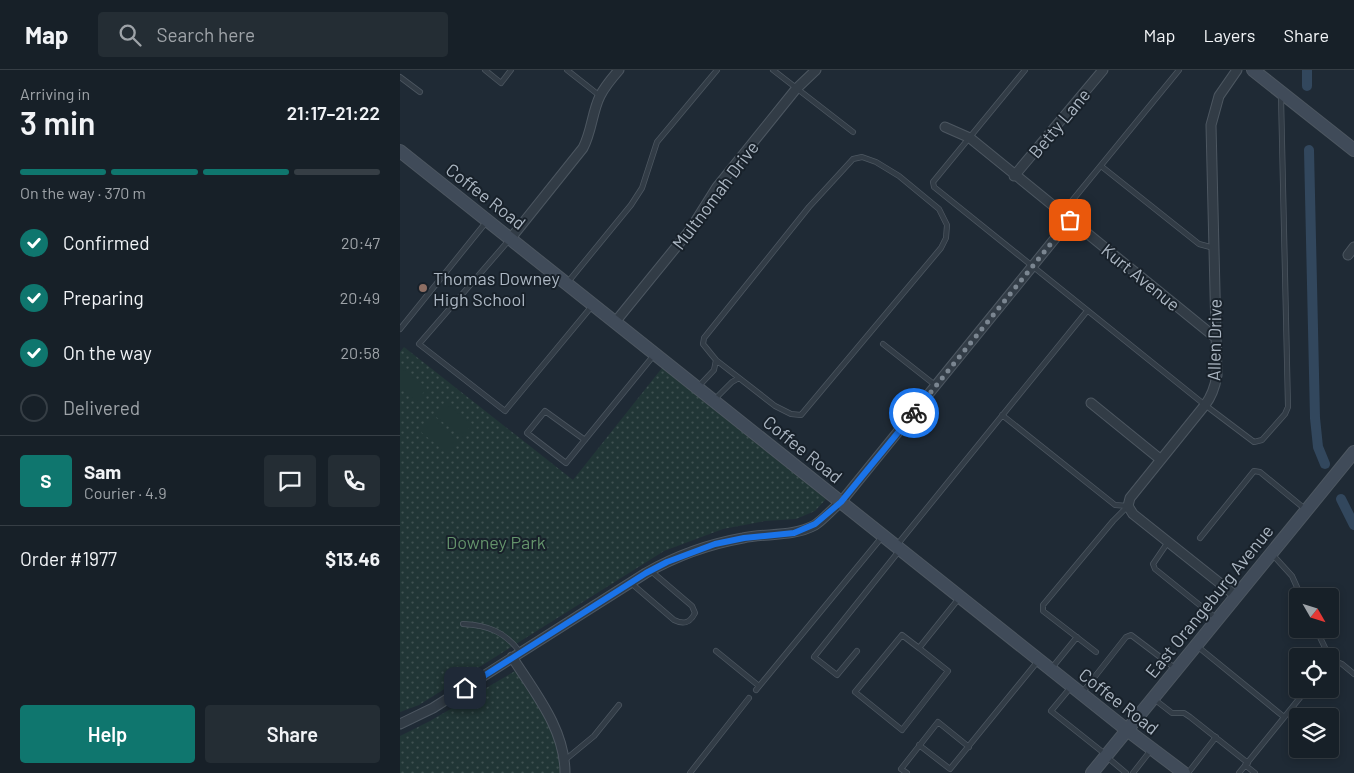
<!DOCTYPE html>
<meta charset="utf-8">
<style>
body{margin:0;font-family:Barlow,sans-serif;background:#242d34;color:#f1f3f6;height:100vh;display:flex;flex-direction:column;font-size:19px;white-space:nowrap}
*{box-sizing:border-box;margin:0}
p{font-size:16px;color:#9ea3a8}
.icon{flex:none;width:28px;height:28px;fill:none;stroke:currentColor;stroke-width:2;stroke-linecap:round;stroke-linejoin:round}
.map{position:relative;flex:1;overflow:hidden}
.details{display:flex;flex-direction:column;background:#172028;width:400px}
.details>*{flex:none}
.needle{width:32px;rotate:129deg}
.controls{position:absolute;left:889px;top:518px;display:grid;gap:10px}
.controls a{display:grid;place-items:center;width:50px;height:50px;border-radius:5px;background:#172028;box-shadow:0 2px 8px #0003,0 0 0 1px #363e45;font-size:25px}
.pin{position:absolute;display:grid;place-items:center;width:42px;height:42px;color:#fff;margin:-21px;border-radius:10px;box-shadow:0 2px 8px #0006}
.courier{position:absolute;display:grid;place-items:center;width:50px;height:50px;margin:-25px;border:4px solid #1a73e8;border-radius:50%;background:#fff;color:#222;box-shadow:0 1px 6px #0007}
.headline em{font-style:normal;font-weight:600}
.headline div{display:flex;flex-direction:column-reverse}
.headline{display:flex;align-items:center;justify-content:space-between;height:85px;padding:0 20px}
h1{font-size:32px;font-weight:600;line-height:38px}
.bar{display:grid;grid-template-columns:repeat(4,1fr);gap:8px 5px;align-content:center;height:60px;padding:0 20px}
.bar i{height:6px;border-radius:4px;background:#363e45}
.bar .on{background:#0f766e}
.bar p{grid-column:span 4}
.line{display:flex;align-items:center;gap:12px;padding:0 20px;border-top:1px solid #363e45}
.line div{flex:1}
.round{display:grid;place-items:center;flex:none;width:52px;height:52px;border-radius:5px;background:#242d34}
ol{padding:0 20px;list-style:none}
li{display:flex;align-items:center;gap:15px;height:55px}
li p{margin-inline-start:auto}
li .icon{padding:5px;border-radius:50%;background:#0f766e;color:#fff;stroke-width:4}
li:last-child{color:#9ea3a8}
li i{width:28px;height:28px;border:2px solid #363e45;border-radius:50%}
.cta{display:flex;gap:10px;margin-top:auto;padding:10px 20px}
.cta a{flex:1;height:58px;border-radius:5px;background:#0f766e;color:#fff;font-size:20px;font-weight:600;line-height:58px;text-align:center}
.cta a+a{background:#242d34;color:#f1f3f6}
header{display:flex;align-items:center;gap:30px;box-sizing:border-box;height:70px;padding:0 25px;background:#172028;border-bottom:1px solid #363e45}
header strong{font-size:24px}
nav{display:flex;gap:28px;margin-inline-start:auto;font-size:18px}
.search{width:350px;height:45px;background:#242d34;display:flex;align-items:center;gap:12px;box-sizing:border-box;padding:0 18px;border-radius:5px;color:#9ea3a8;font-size:19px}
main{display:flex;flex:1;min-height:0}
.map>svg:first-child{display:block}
</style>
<header>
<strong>Map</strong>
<div class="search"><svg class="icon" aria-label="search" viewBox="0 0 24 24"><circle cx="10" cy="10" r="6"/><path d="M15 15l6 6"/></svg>Search here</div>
<nav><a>Map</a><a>Layers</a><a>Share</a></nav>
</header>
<main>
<section class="details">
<div class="headline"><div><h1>3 min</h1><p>Arriving in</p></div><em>21:17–21:22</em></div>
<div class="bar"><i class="on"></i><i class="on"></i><i class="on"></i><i></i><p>On the way · 370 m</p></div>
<ol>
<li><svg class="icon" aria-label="check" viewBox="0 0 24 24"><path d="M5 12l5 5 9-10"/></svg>Confirmed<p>20:47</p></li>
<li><svg class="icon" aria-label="check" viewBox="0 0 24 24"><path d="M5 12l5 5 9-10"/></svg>Preparing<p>20:49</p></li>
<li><svg class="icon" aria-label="check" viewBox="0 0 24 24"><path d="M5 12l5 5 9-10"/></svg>On the way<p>20:58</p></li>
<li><i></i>Delivered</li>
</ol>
<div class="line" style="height:90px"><b class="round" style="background:#0f766e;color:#fff">S</b><div><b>Sam</b><p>Courier · 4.9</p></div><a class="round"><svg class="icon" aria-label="chat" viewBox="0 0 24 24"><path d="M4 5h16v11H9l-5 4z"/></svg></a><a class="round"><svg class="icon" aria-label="phone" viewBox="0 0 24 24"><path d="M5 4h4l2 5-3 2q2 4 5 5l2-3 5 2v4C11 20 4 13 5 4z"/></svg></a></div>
<div class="line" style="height:65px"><div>Order #1977</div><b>$13.46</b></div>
<div class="cta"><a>Help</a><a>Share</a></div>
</section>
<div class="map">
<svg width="954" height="703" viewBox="0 0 954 703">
<defs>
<pattern id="park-dots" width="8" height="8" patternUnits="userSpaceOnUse" patternTransform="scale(1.25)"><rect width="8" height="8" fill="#213636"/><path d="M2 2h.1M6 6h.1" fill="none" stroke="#3f5151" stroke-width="1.8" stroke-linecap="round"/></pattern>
</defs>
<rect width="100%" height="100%" fill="#1f2a35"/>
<path fill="url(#park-dots)" d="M4,277L173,410L262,298L426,429L415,441L396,449L365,451L323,459L264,481L19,635L0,642V282Z
M115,601L153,659L162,686L161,703H0V666L30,651Z"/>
<path fill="#213636" d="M0,297L27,318L17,331L0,318Z
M45,333L72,354L62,367L35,346Z
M32,349L59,371L48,384L21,362Z"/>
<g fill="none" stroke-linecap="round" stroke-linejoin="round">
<path stroke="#32475d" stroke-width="10" d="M907,0V16
M909,80L915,348L918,377L925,394
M941,429L954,455"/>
<g stroke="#4d5761" stroke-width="6">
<path id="lane" d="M85,0L101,13L111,0
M167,0L200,26
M373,0L453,62
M625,0L533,112L534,117L805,335L854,372L862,370L885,344L888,337L881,27
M0,7L20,22
M462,87L476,92L499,106L539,139L547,155L546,168L541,178L401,345L391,344L375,336L316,290L303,274L304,268L409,137L453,89Z
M701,96L799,174L814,178
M662,143L779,0
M110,169L19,274L105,341L192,236
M168,212L231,135L242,118L257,72L317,0
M0,259L87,151
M483,274L535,315
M298,317L314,300L316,290
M315,329L332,312L339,308
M602,345L715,435L728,436
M185,370L145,341L127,363L166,393L254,285
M800,468L854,401L860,402L905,439
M768,472L753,494L755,499L817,549
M497,475L687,241
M872,484L892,506L901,526
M231,513L274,550C284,555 290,553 295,543L292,536L251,501
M63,554C88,555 105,562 120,582
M916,559L929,586
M797,576L884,647
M519,578L502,565L455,622L502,660L548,601L519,578L560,527
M316,581L359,616
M457,581L437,605L414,587L499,481
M696,582L643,541V535L713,451L728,436
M930,589L942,594L954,604
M651,599L677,567
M671,617L651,641L705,684
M356,620L482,467
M682,623L726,567L731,565L776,599
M754,629L772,643H784L790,647L848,693
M519,675L550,699L638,591
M707,687L726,703
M165,690L194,666L219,635
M845,695L855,703
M290,703L349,628
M507,703L501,699L538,652L569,677
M733,703L751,680
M788,703L816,667
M839,703L907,619"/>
</g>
<g stroke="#4d5761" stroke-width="11">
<path id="street" d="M545,57L570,68L816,268
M614,106L703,0
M111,168L183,78C192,61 192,42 200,26C205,16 212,8 219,0
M948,185L954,177
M216,251L290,160L317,117L396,19L416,0
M691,333L760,389
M836,526L733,444L728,436L730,428L805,335C812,326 815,317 817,305L811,55L819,26L837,0
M112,587C135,623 165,659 165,703
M0,654L33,638L246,503C276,486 309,474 343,468C367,463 393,467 415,455C424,449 432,439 441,432L670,150"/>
</g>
<g stroke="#4d5761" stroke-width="14">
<path id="secondary" d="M853,0L954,80
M0,81L727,660L784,703
M692,703L954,382"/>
</g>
<use href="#lane" stroke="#323c46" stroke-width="4.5"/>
<use href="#street" stroke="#323c46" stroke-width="9"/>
<use href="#secondary" stroke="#404b59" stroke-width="12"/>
</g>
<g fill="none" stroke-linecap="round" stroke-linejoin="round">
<path stroke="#7b8691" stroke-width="5" stroke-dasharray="0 9" d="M514,343L670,150"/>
<path stroke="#1a73e8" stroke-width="6" d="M65,618L246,503L267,492L315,474L344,468L394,463L415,454L441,432L514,343"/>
</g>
<circle fill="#8d6e63" stroke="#18212a" stroke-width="2" cx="23" cy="218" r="5"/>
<g text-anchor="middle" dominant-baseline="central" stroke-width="4" stroke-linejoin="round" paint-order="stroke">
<g font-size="18" fill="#acb7c3" stroke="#18212a">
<text transform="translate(659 53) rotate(-50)">Betty Lane</text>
<text transform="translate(315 125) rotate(-53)">Multnomah Drive</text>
<text transform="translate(86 126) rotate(38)">Coffee Road</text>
<text transform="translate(741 207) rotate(39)">Kurt Avenue</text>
<text transform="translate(814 270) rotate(-89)">Allen Drive</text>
<text transform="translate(403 379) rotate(39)">Coffee Road</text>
<text transform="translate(809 531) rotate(-51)">East Orangeburg Avenue</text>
<text transform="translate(719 631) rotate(38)">Coffee Road</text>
</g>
<g font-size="18" fill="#acb7c3" stroke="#18212a" text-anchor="start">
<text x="33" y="208">Thomas Downey<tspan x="33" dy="21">High School</tspan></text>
</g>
<g font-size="18" fill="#64936b" stroke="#18212a">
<text x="96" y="472">Downey Park</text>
</g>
</g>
</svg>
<div class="controls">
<a><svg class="needle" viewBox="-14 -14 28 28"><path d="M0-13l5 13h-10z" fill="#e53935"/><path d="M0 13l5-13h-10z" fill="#9ea3a8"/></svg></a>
<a><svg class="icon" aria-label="locate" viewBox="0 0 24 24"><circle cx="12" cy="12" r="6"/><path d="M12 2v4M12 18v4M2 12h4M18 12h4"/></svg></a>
<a><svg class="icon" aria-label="layers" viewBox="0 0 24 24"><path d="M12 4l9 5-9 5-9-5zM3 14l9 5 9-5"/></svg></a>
</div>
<div class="pin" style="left:670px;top:150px;background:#ea580c"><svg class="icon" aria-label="bag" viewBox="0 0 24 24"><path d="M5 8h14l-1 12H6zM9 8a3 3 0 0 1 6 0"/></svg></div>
<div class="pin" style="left:65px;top:618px;background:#1f2937"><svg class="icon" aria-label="home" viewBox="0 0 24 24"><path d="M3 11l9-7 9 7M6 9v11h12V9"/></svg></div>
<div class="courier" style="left:514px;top:343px"><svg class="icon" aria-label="bike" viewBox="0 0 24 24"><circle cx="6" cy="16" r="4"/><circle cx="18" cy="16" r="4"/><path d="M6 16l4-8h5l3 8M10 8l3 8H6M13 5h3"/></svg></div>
</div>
</main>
